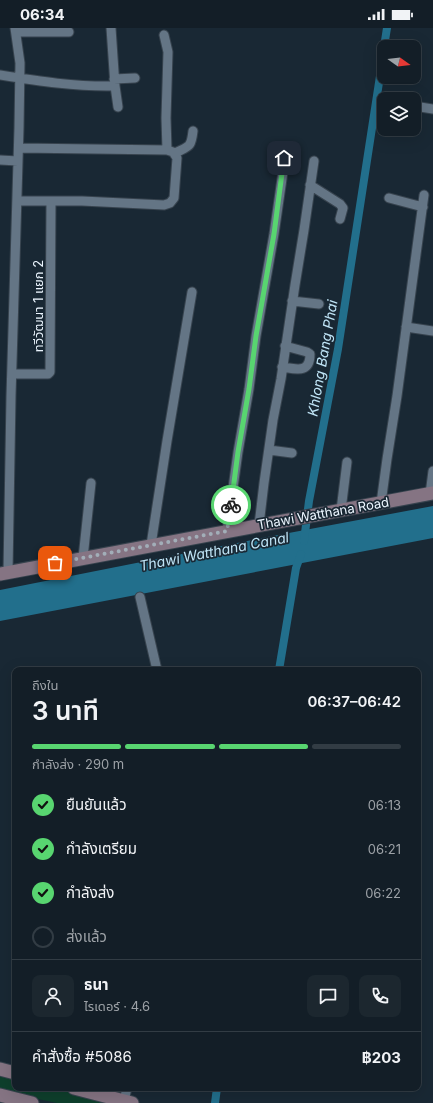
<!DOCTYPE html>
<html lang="th">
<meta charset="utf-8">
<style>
body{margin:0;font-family:Inter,"Noto Sans Thai",sans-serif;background:#1c272f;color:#f1f3f6;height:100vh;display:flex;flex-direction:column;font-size:15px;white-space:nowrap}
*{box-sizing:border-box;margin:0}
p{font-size:13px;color:#9da2a7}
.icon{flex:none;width:22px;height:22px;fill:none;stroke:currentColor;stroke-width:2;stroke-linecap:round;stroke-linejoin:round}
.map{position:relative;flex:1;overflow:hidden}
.side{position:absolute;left:12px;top:639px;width:409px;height:424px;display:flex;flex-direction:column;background:#131e27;border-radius:8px;box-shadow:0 4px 16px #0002,0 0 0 1px #323c44}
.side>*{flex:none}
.needle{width:26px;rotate:104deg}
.fabs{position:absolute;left:377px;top:12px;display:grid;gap:8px}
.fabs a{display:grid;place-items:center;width:44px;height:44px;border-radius:8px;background:#131e27;box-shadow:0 4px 16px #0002,0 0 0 1px #323c44;font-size:20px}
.pin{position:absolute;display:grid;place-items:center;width:34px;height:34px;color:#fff;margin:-17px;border-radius:8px;box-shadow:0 2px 6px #0006}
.courier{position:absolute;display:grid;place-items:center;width:40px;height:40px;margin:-20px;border:3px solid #58d570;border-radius:50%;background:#fff;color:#222;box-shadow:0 1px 5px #0007}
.headline em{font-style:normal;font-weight:600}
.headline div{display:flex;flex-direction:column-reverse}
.headline{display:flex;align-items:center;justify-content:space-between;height:68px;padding:0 20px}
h1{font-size:26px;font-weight:600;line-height:30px}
.bar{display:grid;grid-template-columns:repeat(4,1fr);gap:6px 4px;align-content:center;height:48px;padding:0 20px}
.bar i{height:5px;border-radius:3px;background:#323c44}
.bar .active{background:#58d570}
.bar p{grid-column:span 4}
.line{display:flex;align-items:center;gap:10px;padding:0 20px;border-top:1px solid #323c44}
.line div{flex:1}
.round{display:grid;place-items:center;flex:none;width:42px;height:42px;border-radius:8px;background:#1c272f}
ol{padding:0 20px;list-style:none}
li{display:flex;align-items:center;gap:12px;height:44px}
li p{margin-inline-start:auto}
li .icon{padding:4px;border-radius:50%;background:#58d570;color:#111;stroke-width:4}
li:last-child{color:#9da2a7}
li i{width:22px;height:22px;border:2px solid #323c44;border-radius:50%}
.status{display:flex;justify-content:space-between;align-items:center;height:28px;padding:0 20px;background:#131e27;direction:ltr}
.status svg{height:11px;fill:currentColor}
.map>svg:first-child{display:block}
</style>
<div class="status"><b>06:34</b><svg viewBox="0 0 49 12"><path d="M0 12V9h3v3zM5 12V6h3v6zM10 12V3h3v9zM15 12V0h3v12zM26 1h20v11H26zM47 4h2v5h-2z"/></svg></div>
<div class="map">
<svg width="433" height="1075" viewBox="0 0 433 1075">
<rect width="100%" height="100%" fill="#192834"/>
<path fill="#0e3f2c" d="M0,1048L15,1051V1060H52L116,1075H57L0,1063Z"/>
<path fill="#226f8c" d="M433,478V510L0,593V562L262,510Z"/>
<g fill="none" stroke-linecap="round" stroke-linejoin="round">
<path stroke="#226f8c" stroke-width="8" d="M384,19L387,0
M304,513L309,473L338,321L384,22
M279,642L296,540L301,526
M215,1075L217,1060"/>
<g stroke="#37434e" stroke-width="11">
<path id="minor" d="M16,4H69
M0,47C38,53 76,59 115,58L111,0
M114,51L135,50
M115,58L118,79
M414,78L433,81
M19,120L167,122
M175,125C189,118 191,120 193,103
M0,132L18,133
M310,157L340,176L343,180L340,191
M389,170L423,179
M17,173H82L164,177L170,175L174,170L177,130L173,124L167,122L166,90L168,24L164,7
M292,273L319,276
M406,299L433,303
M282,339C296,341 310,346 310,326L307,324L285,318
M12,346H48L50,344L51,174
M269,422L292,425
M430,466L433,443
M381,475L387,431L397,368L424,167
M341,482L347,434
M259,497L264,455L273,392L281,351L295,257L304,202L314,133
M227,503L238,424L249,361L256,308L274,206L285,130
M151,517L167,413L192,264
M83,530L91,455
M8,544L11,368L19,100L20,35L15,0
M140,569L157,642
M124,1073L127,1060"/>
</g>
<g stroke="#37434e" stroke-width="15">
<path id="secondary" d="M0,546L433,465
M0,1041L15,1045
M74,1060L132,1075
M0,1067L32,1075"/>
</g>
<use href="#minor" stroke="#647585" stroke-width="9"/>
<use href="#secondary" stroke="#857483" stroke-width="13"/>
</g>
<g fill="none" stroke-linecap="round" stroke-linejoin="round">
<path stroke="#a2aeb8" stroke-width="4" stroke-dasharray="0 7.2" d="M55,535L227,503L231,477"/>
<path stroke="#58d570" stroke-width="5" d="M231,477L238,424L249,361L256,308L274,206L284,130"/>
</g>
<g text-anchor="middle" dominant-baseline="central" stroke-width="3.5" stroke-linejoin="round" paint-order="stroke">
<g font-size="13" fill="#ecf6ff" stroke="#192834">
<text transform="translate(38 278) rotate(-90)">ทวีวัฒนา 1 แยก 2</text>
<text transform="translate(323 485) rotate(-10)">Thawi Watthana Road</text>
</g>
<g font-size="14" font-style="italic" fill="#c0e5f7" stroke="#192834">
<text transform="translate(322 330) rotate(-80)">Khlong Bang Phai</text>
<text transform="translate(214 523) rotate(-11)">Thawi Watthana Canal</text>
</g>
</g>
</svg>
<div class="fabs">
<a><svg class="needle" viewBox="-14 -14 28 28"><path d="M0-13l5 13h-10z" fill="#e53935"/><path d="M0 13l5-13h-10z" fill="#9da2a7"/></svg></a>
<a><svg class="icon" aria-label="layers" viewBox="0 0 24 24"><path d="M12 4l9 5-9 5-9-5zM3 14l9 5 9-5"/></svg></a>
</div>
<div class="pin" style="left:55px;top:535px;background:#ea580c"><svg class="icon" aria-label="bag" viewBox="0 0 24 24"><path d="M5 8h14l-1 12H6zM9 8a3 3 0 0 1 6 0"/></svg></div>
<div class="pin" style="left:284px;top:130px;background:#1f2937"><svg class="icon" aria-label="home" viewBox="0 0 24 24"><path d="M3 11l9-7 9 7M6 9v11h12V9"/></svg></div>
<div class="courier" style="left:231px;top:477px"><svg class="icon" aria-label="bike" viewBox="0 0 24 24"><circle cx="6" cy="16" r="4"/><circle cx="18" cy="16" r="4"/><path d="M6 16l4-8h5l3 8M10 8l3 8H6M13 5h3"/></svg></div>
<section class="side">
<div class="headline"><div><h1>3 นาที</h1><p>ถึงใน</p></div><em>06:37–06:42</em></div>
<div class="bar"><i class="active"></i><i class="active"></i><i class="active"></i><i></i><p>กำลังส่ง · 290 m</p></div>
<ol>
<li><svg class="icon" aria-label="check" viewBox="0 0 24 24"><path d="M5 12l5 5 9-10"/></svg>ยืนยันแล้ว<p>06:13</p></li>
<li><svg class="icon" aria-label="check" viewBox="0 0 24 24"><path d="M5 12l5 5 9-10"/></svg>กำลังเตรียม<p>06:21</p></li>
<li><svg class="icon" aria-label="check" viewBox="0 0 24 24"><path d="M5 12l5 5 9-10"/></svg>กำลังส่ง<p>06:22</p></li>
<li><i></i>ส่งแล้ว</li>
</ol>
<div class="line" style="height:72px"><a class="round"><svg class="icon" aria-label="person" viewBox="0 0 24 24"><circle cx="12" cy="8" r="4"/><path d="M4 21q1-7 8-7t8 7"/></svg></a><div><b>ธนา</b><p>ไรเดอร์ · 4.6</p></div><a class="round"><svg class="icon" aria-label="chat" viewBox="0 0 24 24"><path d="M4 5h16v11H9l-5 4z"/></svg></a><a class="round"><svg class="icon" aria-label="phone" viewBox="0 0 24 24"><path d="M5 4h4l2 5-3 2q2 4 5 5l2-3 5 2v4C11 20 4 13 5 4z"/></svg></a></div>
<div class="line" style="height:52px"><div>คำสั่งซื้อ #5086</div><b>฿203</b></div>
</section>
</div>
